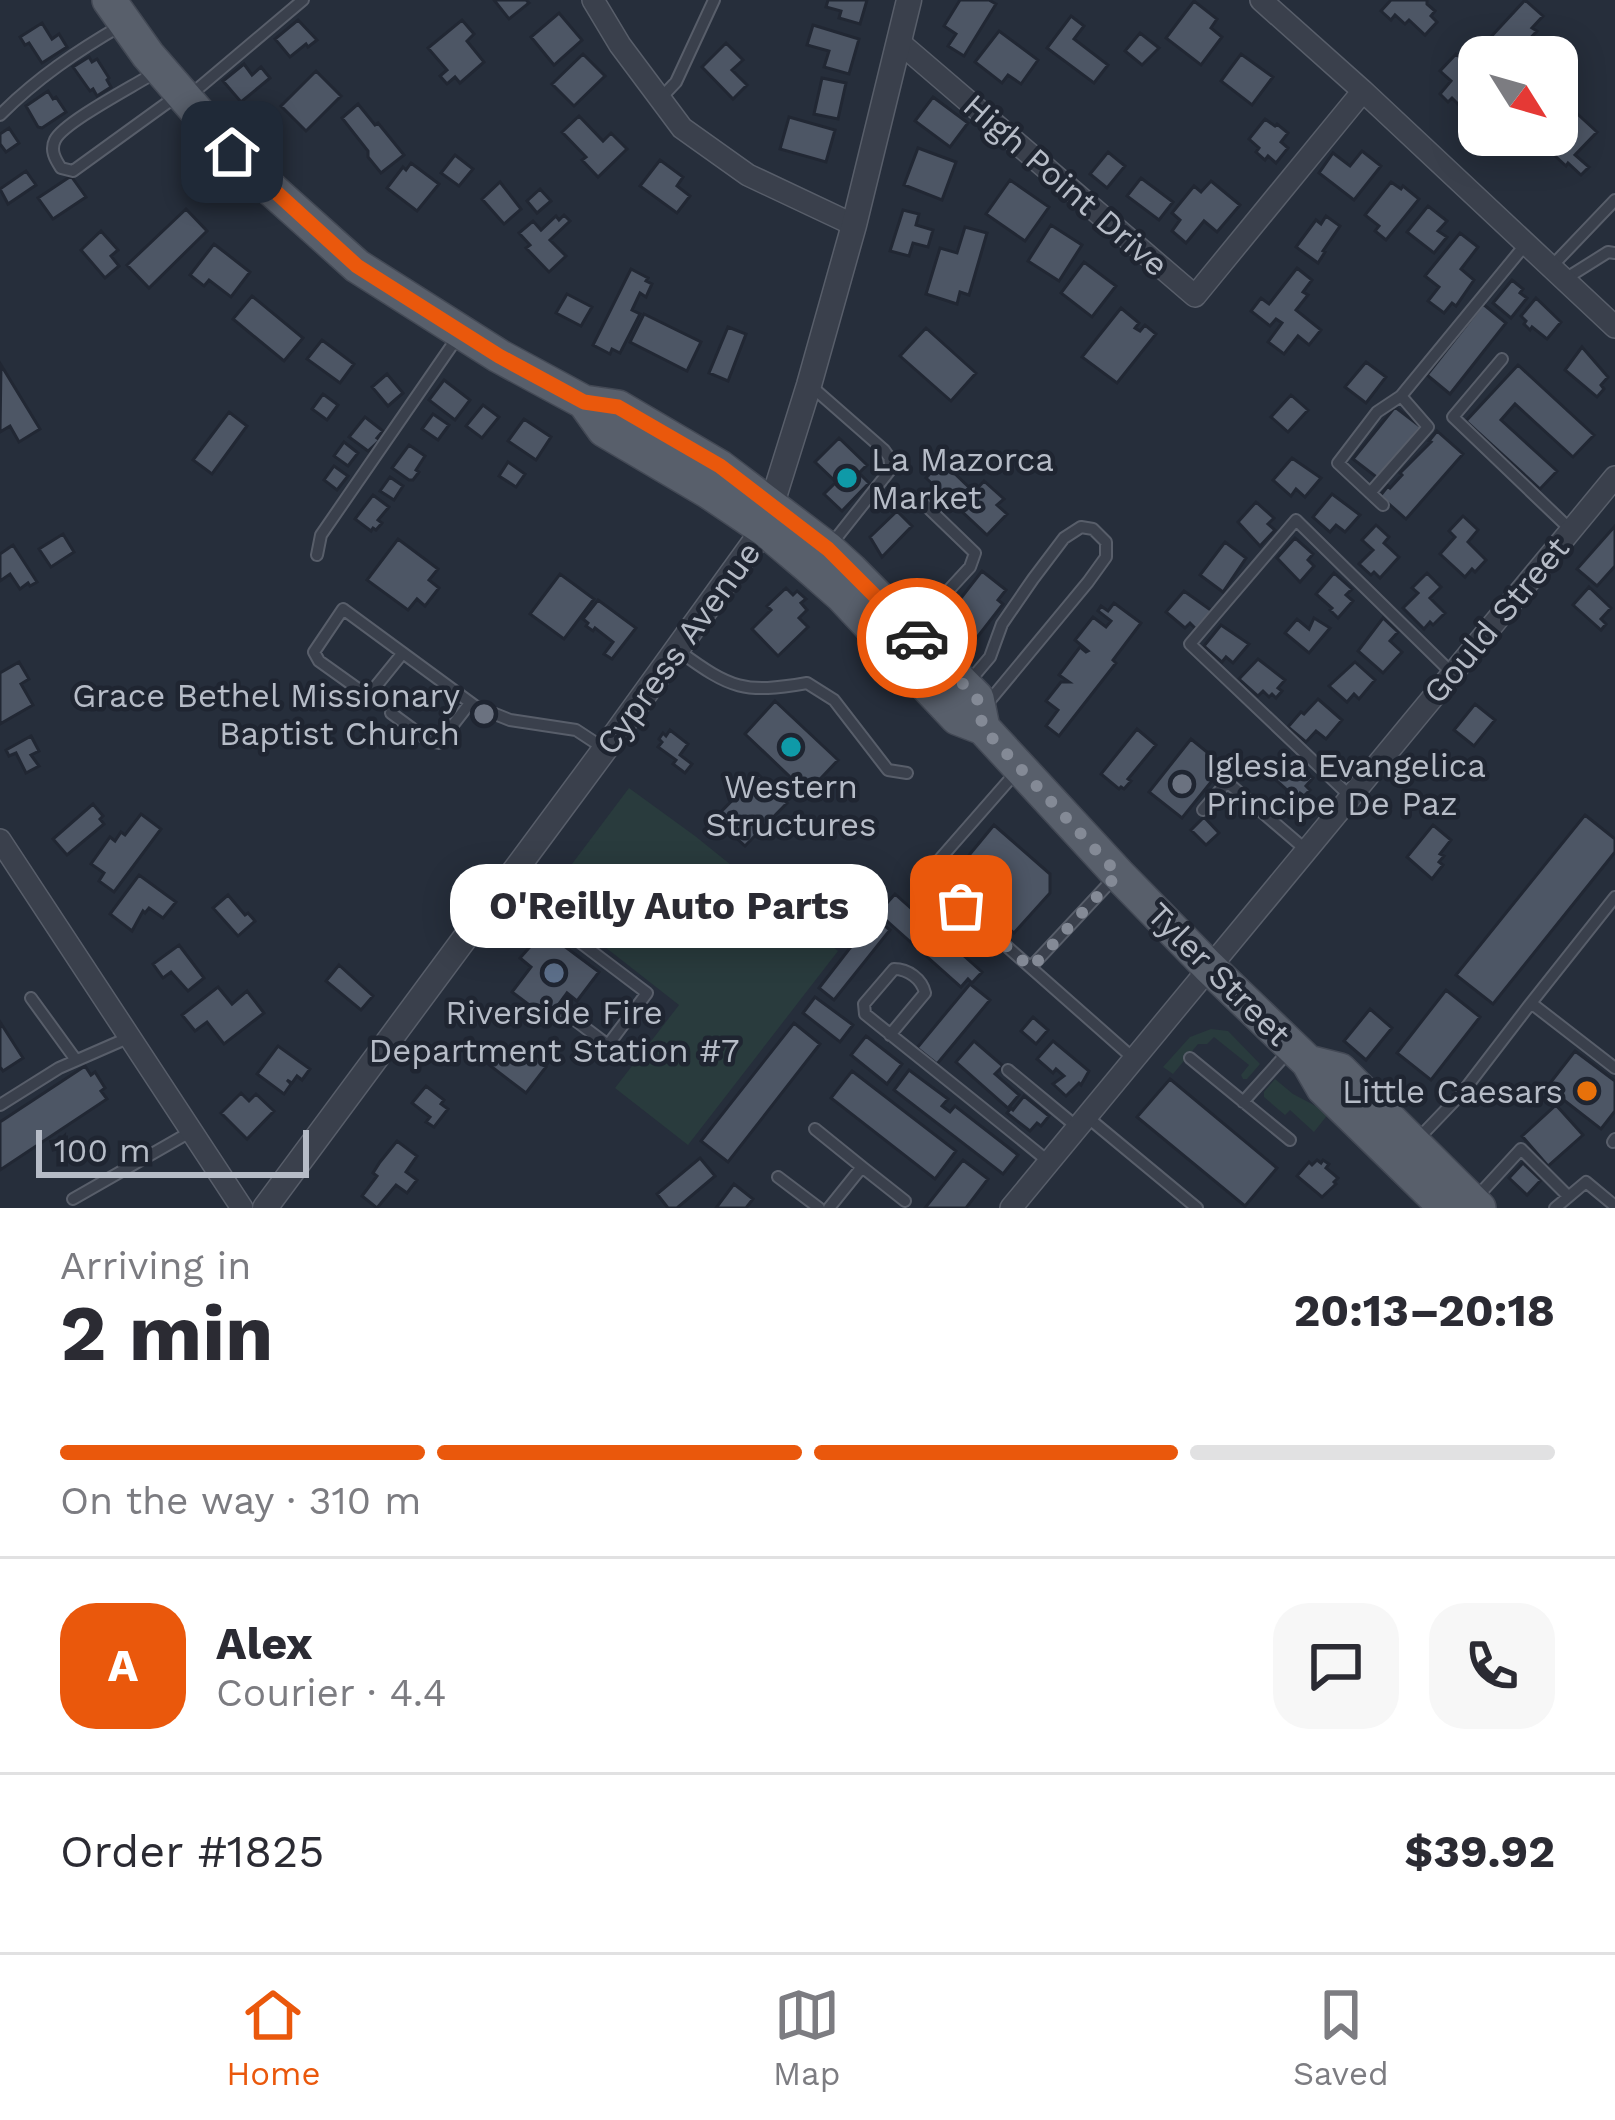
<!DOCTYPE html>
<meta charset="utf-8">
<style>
body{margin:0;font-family:"Work Sans",sans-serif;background:#f7f7f7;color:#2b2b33;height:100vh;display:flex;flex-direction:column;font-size:45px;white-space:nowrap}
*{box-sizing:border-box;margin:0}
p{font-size:39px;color:#7c7c81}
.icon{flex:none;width:66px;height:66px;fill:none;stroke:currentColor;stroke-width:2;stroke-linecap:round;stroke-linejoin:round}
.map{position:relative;height:1208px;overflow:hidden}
.sheet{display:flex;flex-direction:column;background:#fff;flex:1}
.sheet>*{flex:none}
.needle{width:78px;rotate:127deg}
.tools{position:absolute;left:1458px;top:36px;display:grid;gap:24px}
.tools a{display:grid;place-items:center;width:120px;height:120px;border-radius:24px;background:#fff;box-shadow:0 6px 30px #0003;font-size:60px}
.scale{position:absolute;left:36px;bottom:30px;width:273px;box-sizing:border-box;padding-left:12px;border:6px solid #b6bcc7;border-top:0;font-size:33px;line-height:42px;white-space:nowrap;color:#b6bcc7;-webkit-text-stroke:9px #1f2531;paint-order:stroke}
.pin{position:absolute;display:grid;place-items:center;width:102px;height:102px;color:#fff;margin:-51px;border-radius:24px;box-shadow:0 6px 18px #0006}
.courier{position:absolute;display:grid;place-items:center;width:120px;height:120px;margin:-60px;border:9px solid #ea580c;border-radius:50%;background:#fff;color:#222;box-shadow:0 3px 15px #0007}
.bubble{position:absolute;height:84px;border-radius:36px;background:#fff;box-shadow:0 6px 30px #0003;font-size:39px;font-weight:700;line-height:84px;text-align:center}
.summary em{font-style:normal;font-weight:700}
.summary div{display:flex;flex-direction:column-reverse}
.summary{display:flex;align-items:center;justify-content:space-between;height:204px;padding:0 60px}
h1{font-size:78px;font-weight:700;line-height:90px}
.bar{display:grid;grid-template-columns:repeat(4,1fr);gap:18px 12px;align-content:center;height:144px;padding:0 60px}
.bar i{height:15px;border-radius:9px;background:#e1e1e2}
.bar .current{background:#ea580c}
.bar p{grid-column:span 4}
.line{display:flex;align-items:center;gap:30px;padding:0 60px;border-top:3px solid #e1e1e2}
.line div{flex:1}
.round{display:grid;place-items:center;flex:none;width:126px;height:126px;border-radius:36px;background:#f7f7f7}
.tabs{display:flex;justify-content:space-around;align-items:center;height:168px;border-top:3px solid #e1e1e2;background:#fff;font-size:33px;color:#7c7c81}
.tabs a{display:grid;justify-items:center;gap:6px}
.tabs .current{color:#ea580c}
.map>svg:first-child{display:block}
</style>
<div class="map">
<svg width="1615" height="1208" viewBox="0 0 1615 1208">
<rect width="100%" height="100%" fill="#262e3b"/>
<path fill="#293b3d" d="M629,788L695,836L838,951L688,1145L615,1088L679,1005L545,900Z
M1211,1029L1228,1031L1260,1064L1247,1079H1243L1241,1075L1249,1065L1214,1037L1207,1044H1198L1173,1074L1163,1067L1190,1037Z
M1275,1079L1293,1094L1329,1113L1314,1132L1290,1110L1285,1115L1264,1097V1092Z"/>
<path fill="#4d5665" stroke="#212733" stroke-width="3" d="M494,0H526L529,3L509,19Z
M828,0H867L860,24L839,18L841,11L826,7Z
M960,0H989L996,4L964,56L948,46L956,34L944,26Z
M1391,0H1427V4L1435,11L1431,16L1437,22L1425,35L1409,20L1405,24L1395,15L1391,20L1381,11Z
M1525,0L1543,16L1532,28L1537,31L1513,57H1508L1488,40Z
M1194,1L1217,19L1211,28L1222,37L1201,65L1166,38Z
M559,13L582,40L554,65L531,37Z
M1071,16L1084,26L1074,39L1108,65L1094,83L1047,48Z
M298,20L317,40L308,47L306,44L290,57L275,39Z
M462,20L474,34L467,41L484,62L460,83L455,77L447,84L440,76L447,70L428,48Z
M42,23L52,39L59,34L67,47L42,63L29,43L25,45L20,37Z
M813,25L859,39L849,74L824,67L829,51L807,45Z
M999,31L1038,60L1021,84L1008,75L1002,83L975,62Z
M1140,33L1159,48L1142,65L1125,51Z
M726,43L743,60L732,70L747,85L733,99L702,67Z
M1478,51L1484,57H1479V84L1460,106L1452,98L1448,102L1440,94L1451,81L1440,71L1456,54L1466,62Z
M583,54L605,76L574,106L552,84Z
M1241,54L1273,77L1252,105L1221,81Z
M89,57L92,62L97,59L109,78L107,80L111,87L97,96L93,89L90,91L73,67Z
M244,64L252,75L261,67L270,78L241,102L223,81Z
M316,71L341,96L306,131L281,106Z
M822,78L846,83L838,119L814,114Z
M48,91L53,99L56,97L66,112L42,128L38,127L26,106Z
M933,97L968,123L950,147L915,121Z
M358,104L375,125L378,123L404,155L381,173L368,157V151L342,118Z
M1571,108L1597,132L1575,155L1589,167L1581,175L1568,163L1566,166L1540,142L1546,135H1557V123Z
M579,116L603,141L611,133L627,149L598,177L582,160L586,157L562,132Z
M789,117L835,130L826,162L780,149Z
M1265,119L1275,126L1277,124L1288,133L1281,142L1288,148L1276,163L1268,156L1265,160L1256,152L1259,148L1249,139Z
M9,128L19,143L6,152L0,144V134Z
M918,148L956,162L942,200L904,185Z
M1362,151L1381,166L1354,200L1319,173L1333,153L1350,166Z
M1108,152L1125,166L1107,188L1090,174Z
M455,155L473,169L459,186L441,173Z
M660,160L683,177L677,186L690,196L677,213L640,186Z
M411,163L439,184L417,211L387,188L403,167L406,170Z
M26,171L36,185L8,204L0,189Z
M71,176L86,197L53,219L38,198Z
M1141,178L1173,202L1159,220L1127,196Z
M1010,180L1049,207L1025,241L986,214Z
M1211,181L1240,205L1217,232L1204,221L1186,243L1172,231L1180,220L1172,213L1194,186L1201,192Z
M500,182L521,209L504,224L482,199Z
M1391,182L1401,189L1403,186L1419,199L1386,240L1375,231L1379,226L1365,215Z
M540,189L551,201L537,213L527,201Z
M1428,206L1447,221L1438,231L1447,237L1434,253L1407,232Z
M186,209L207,231L149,288L127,265Z
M903,210L919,214L916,225L933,230L928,247L913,243L909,256L890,251Z
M564,215L570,221L550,240L566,256L549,272L526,248L530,245L519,233L533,221L541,230L556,216L559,220Z
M1326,216L1340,226L1323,251L1325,252L1318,263L1296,247L1316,220L1321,224Z
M1051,225L1082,245L1059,281L1028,261Z
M965,227L987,233L969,295L960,292L957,304L926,294L940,248L957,253Z
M101,231L118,250L111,256L119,266L105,278L81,250Z
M1460,233L1478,247L1461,269L1474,280L1456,306L1452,303L1444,313L1428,301L1439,287L1425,276Z
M214,244L250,272L231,297L209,280L204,286L190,275Z
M1084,262L1116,286L1092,317L1061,293Z
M1297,268L1312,280L1303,292L1308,295L1296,310L1321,330L1309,345L1298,336L1284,354L1268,342L1282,323L1276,319L1270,326L1251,311L1261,298L1269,304Z
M631,269L648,278L646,281L652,284L646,297L640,293L632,310L640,314L620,353L612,349L610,354L593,345Z
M1512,280L1523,289L1520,293L1527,298L1511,318L1493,303Z
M567,294L592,307L581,326L556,313Z
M252,296L303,338L284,361L233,319Z
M1536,298L1561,322L1547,339L1532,327L1530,330L1524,324L1526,321L1521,316Z
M1483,304L1506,323L1450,394L1427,375Z
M1121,308L1139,323L1135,328L1140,331L1145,325L1156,334L1117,383L1082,357Z
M644,314L701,342L687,371L630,342Z
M728,327L746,334L728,381L709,373Z
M926,328L976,373L951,401L900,356Z
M322,340L354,364L340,383L307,359Z
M1582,347L1608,377L1601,385L1604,389L1597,397L1565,370Z
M1366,362L1386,377L1366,403L1345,387Z
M1,365L40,429L19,442L10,426L0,432Z
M1518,365L1594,435L1573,457L1515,404L1501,420L1557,471L1540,489L1466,421Z
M387,374L403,393L388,406L372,387Z
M444,380L470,400L455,420L429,400Z
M323,394L338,405L327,420L312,409Z
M1291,395L1308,410L1288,432L1271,417Z
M483,405L499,417L482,438L466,426Z
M1395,407L1421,427L1379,479L1353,459Z
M229,412L247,426L212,474L193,460Z
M433,414L449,425L438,440L422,429Z
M365,417L383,431L377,438L380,440L368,451L349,437Z
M524,419L551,437L536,460L508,441Z
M1437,431L1463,454L1406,519L1380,496L1388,486L1390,488L1402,475L1400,473L1431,442L1429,441Z
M839,438L867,465L859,473L869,483L842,511L824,494L836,482L815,462Z
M344,442L358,453L348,466L334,456Z
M409,445L425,456L416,470L419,472L413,480H409L392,468Z
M951,451L960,460L951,470L974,492L984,481L1004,499L997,505L1007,514L987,535L926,478Z
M1292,458L1321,478L1305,497L1296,489L1291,496L1273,480Z
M508,462L525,474L516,487L499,476Z
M334,466L348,476L337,490L324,480Z
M390,477L403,486L394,500L380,491Z
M1332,494L1360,515L1345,532L1336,525L1330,532L1313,517Z
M373,495L389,507L378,520L382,523L376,530L373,528L371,531L355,519Z
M1256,502L1274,518L1268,524L1275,530L1260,546L1238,522Z
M897,511L912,526L882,557L870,537Z
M1463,516L1478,530L1468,542L1486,560L1475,572L1472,569L1465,577L1440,554L1455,537L1449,531Z
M1376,525L1389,537L1384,543L1399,557L1380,578L1374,572L1371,575L1359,564L1373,550L1362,540Z
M1615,526V566L1597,586L1577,569Z
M63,534L74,552L51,567L39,549Z
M1295,538L1313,554L1308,560L1314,566L1300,582L1277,558Z
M398,539L438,569L429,580L439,588L425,606L417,599L408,610L367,580Z
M1225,542L1246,558L1223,592L1200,575Z
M13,545L37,582L30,586L28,583L20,589L10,574L0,581V554Z
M982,571L1006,590L998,600L1003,604L972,644L943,621Z
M1334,573L1352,589L1346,595L1353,601L1338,618L1330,610L1332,608L1316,594Z
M1427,573L1441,587L1430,598L1445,613L1433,625L1430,622L1424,629L1403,608L1418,593L1412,588Z
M560,574L594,599L564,639L530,614Z
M1589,587L1611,608L1601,619L1606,624L1601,630L1573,605Z
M786,588L793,595L797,591L806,599L801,603L807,610L799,618L808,627L778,656L752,629L771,610L767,606Z
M1184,591L1212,611L1196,629L1190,623L1185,628L1166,612Z
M598,600L636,628L612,659L604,654L613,642L595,628L593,631L586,626L588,623L583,619Z
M1114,603L1141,623L1113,660L1116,663L1059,736L1046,726L1058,710L1046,701L1061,682H1069L1059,675L1080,647L1086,652L1088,651L1075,640L1093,617L1106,627L1111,621L1098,611L1101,606L1108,611Z
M1314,618L1330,628L1309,653L1285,633L1297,619L1309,629Z
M1383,618L1398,632L1390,641L1402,652L1383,673L1358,651Z
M1221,625L1249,644L1233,663L1226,657L1222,662L1204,646Z
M1258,659L1285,680L1278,688L1282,691L1276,698L1272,694L1269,697L1263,691L1258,696L1239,679Z
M19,662L29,679L21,684L33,705L0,724V673Z
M1355,662L1375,680L1359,699L1354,694L1347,702L1329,686Z
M1318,699L1342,720L1326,739L1316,731L1306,742L1288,727L1301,712L1304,714Z
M775,701L838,760L807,793L745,734Z
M1475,704L1495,720L1474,746L1454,730Z
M1137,729L1156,745L1128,779L1131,781L1124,789L1121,787L1119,789L1101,774Z
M670,730L688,744L680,755L692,764L685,773L673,764L676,760L658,747L662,742L659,739L663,733L666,736Z
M31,736L39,751L31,755L39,766L26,773L16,753L9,756L6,750Z
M1191,739L1224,766L1182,818L1149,792Z
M1292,761L1313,778L1306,786L1310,790L1304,796L1300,793L1296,798L1276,780Z
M758,774L787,803L745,846L715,818Z
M93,804L103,816L100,819L104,824L67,855L53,839Z
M141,814L161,829L114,892L99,881L104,873L91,864L110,837L115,841L121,832L125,835Z
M1585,815L1615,839V852L1493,1004L1456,975Z
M1204,817L1219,833L1206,845L1191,830Z
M994,825L1050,874V893L1014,933L951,877Z
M1433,825L1451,840L1440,854L1444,856L1439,862L1443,865L1432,879L1407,857Z
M139,875L176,902L163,918L149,908L145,913L143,911L132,931L110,914Z
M895,894L982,972L972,983L968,979L961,987L878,913Z
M228,895L245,915L248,913L255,921L238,936L213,908Z
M874,917L890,930L834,1000L819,988Z
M544,931L599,972L577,1001L567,993L548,1019L512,992L531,967L520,958Z
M179,945L204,978L188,991L171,972L163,978L153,964Z
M339,965L373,996L361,1010L326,981Z
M970,984L990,1000L937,1064L917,1048Z
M218,987L232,1004L247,991L264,1013L224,1044L207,1022L195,1031L182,1015Z
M1446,990L1480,1017L1431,1080L1397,1053Z
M815,997L853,1025L840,1042L803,1013Z
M1370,1009L1392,1028L1366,1060L1344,1041Z
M1033,1017L1048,1030L1036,1044L1021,1031Z
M0,1022L23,1058L3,1071L0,1067Z
M794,1023L820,1044L728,1162L701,1141Z
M866,1036L902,1064L887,1084L851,1055Z
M974,1041L1003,1066L995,1074L1019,1095L1008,1108L956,1062Z
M1053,1041L1089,1071L1081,1085L1079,1083L1066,1096L1053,1084L1064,1076L1056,1069L1053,1073L1037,1059Z
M519,1043L545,1062L543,1065L546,1067L526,1093L488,1064L500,1048L506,1052L510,1047L514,1050Z
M278,1046L310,1069L302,1080L297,1076L292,1083L287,1080L291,1084L284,1094L257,1074Z
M1575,1051L1615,1081V1111L1601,1129L1547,1087Z
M85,1066L91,1075L95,1072L105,1088L101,1091L107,1099L0,1170V1122Z
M909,1070L948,1099L942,1106L950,1112L955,1106L1018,1155L1003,1174L894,1090Z
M852,1071L956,1151L935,1179L831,1098Z
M1170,1079L1277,1168L1245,1206L1137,1117Z
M426,1086L444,1100L441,1104L448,1109L434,1127L426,1122L430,1117L412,1103Z
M241,1093L249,1101L256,1094L274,1111L247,1139L221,1113Z
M1024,1096L1049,1116L1041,1126L1037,1123L1030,1131L1007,1113L1011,1108L1013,1110Z
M1556,1105L1583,1135L1548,1166L1522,1136Z
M397,1141L417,1156L406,1172L417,1180L407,1193L396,1185L377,1208L362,1196L377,1176L373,1173L380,1162Z
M700,1158L715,1176L677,1208H668L657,1194Z
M963,1160L988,1179L966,1208H925Z
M1317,1160L1321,1163L1323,1160L1329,1164L1326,1168L1338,1178L1334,1182L1336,1184L1322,1197L1297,1176L1309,1162L1312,1165Z
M1523,1163L1541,1180L1527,1195L1509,1178Z
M734,1184L753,1199L746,1208H716Z"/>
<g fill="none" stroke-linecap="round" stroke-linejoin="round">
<g stroke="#585e6a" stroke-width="14">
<path id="service" d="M154,73C134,86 64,122 55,140C50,150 55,159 61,168L73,171L178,95
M188,97L303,0
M660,99L676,82L714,0
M0,115C37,78 77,51 122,25
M1552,266L1615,200
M1565,279L1608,252L1615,253
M1502,359L1453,417L1571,530
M811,386L884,450L889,457L891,469L830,546
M1370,493L1428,427L1401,396
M1383,505L1338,463L1377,412L1401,396L1525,245
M317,555L321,535L459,335
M913,629L970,567L975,553L918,498
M679,651C731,689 744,694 807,683L834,700L888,770L907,773
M402,654L368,696L319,661L314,652L343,609L475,706L510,720L576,730L605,749
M968,683L990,657L1002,624L1033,579L1064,538L1081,527L1093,529L1106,542V557L1088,582L986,705
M391,713L429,741L439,743L470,703
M1017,771L926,875L1133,1058
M1350,796L1190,644L1296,520L1452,673
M1203,810L1227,782L1305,849
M507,887L647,993L608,1045L564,1012
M1615,897L1531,1003L1615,1068
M1031,967L1115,877
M31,998L76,1060
M890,1035L925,993C922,979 908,969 894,969L864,1004L865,1014C926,1063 988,1112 1049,1162
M1190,1058L1290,1140
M1008,1070L1077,1127
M1243,1102L1289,1051
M0,1105L59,1068L130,1037
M1086,1116L1197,1208
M815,1129L862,1167
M1418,1139L1462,1093L1531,1003
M1613,1142L1615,1139
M778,1177L819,1208
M73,1199L192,1131
M1475,1199L1521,1149L1567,1195
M829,1208L862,1167L905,1201
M1555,1208L1586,1182L1615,1206"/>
</g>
<g stroke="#585e6a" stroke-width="24">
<path id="minor" d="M593,0L620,45L682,128L748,175L854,225
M1261,0L1363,91L1615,327
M899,42L1195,296L1363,91
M0,840L242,1208
M1011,1208L1615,477"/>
</g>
<g stroke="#585e6a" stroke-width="27">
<path id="tertiary" d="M265,1208L605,749L764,529L809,385L854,225L909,0"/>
</g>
<g stroke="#434955" stroke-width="36">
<path id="primary" d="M109,0L148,55L240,161L357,266L499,356L584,402L618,407L720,467L828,549L851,570L977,698L983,728
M584,402L604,430L709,492L764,529L809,567L841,595L957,718L983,728L1118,874L1208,966L1308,1062L1323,1088L1446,1208
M1308,1062L1340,1070L1479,1208"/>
</g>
<use href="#service" stroke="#3a404c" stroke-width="10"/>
<use href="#minor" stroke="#3a404c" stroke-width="21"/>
<use href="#tertiary" stroke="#3a404c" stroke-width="24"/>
<use href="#primary" stroke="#585f6b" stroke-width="33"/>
</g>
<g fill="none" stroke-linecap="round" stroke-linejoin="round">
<path stroke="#848a96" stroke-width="12" stroke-dasharray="0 21.6" d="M917,638L977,698L983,728L1118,874L1031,968L961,906"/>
<path stroke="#ea580c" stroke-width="15" d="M232,152L357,266L499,356L584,402L618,407L720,466L828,549L917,638"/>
</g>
<g fill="#0f9aa8" stroke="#1f2531" stroke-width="4.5">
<circle cx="847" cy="478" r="12"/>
<circle cx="791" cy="747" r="12"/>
</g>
<g fill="#6b7280" stroke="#1f2531" stroke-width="4.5">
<circle cx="484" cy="714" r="12"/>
<circle cx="1182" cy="784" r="12"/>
</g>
<circle fill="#5c6f8a" stroke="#1f2531" stroke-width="4.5" cx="554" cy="973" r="12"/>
<circle fill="#e8710a" stroke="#1f2531" stroke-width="4.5" cx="1587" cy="1091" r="12"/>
<g text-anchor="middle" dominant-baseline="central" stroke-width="9" stroke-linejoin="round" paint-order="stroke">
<g font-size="33" fill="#b6bcc7" stroke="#1f2531">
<text transform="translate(1066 185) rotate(41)">High Point Drive</text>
<text transform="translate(1496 620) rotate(-50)">Gould Street</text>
<text transform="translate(678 648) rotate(-54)">Cypress Avenue</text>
<text transform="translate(1219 974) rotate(45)">Tyler Street</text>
</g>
<g font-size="33" fill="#b6bcc7" stroke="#1f2531" text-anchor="start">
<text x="871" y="459">La Mazorca<tspan x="871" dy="38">Market</tspan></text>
<text x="460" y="695" text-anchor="end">Grace Bethel Missionary<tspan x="460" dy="38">Baptist Church</tspan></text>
<text x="1206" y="765">Iglesia Evangelica<tspan x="1206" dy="38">Principe De Paz</tspan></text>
<text x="791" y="786" text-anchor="middle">Western<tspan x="791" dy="38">Structures</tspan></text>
<text x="554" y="1012" text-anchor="middle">Riverside Fire<tspan x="554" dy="38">Department Station #7</tspan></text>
<text x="1563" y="1091" text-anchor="end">Little Caesars</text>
</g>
</g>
</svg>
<div class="tools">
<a><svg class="needle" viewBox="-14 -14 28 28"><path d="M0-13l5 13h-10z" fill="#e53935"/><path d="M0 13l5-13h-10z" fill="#7c7c81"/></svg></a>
</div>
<div class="scale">100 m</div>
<div class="pin" style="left:961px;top:906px;background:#ea580c"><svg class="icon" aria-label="bag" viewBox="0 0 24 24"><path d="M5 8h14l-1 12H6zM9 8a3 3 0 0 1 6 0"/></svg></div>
<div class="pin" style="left:232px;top:152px;background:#1f2937"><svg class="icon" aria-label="home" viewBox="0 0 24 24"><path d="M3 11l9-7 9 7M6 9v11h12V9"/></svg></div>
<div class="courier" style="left:917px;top:638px"><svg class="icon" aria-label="car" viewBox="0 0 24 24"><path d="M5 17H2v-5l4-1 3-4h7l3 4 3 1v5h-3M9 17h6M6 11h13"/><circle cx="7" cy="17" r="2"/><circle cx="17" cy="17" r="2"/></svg></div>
<div class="bubble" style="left:450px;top:864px;width:438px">O'Reilly Auto Parts</div>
</div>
<section class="sheet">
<div class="summary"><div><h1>2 min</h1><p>Arriving in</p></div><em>20:13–20:18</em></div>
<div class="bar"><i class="current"></i><i class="current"></i><i class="current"></i><i></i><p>On the way · 310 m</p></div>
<div class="line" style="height:216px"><b class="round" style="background:#ea580c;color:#fff">A</b><div><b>Alex</b><p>Courier · 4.4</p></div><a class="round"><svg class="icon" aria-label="chat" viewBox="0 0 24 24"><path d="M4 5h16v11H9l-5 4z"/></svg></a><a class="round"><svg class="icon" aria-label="phone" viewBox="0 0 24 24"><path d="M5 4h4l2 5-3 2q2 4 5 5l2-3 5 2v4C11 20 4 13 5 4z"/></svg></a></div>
<div class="line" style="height:156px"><div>Order #1825</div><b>$39.92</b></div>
</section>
<nav class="tabs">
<a class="current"><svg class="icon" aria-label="home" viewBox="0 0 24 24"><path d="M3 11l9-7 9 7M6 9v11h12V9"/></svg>Home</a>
<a><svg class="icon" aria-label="map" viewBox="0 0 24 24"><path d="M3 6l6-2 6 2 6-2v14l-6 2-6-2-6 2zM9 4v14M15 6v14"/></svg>Map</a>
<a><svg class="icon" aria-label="saved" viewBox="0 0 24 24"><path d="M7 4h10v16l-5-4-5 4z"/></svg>Saved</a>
</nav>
